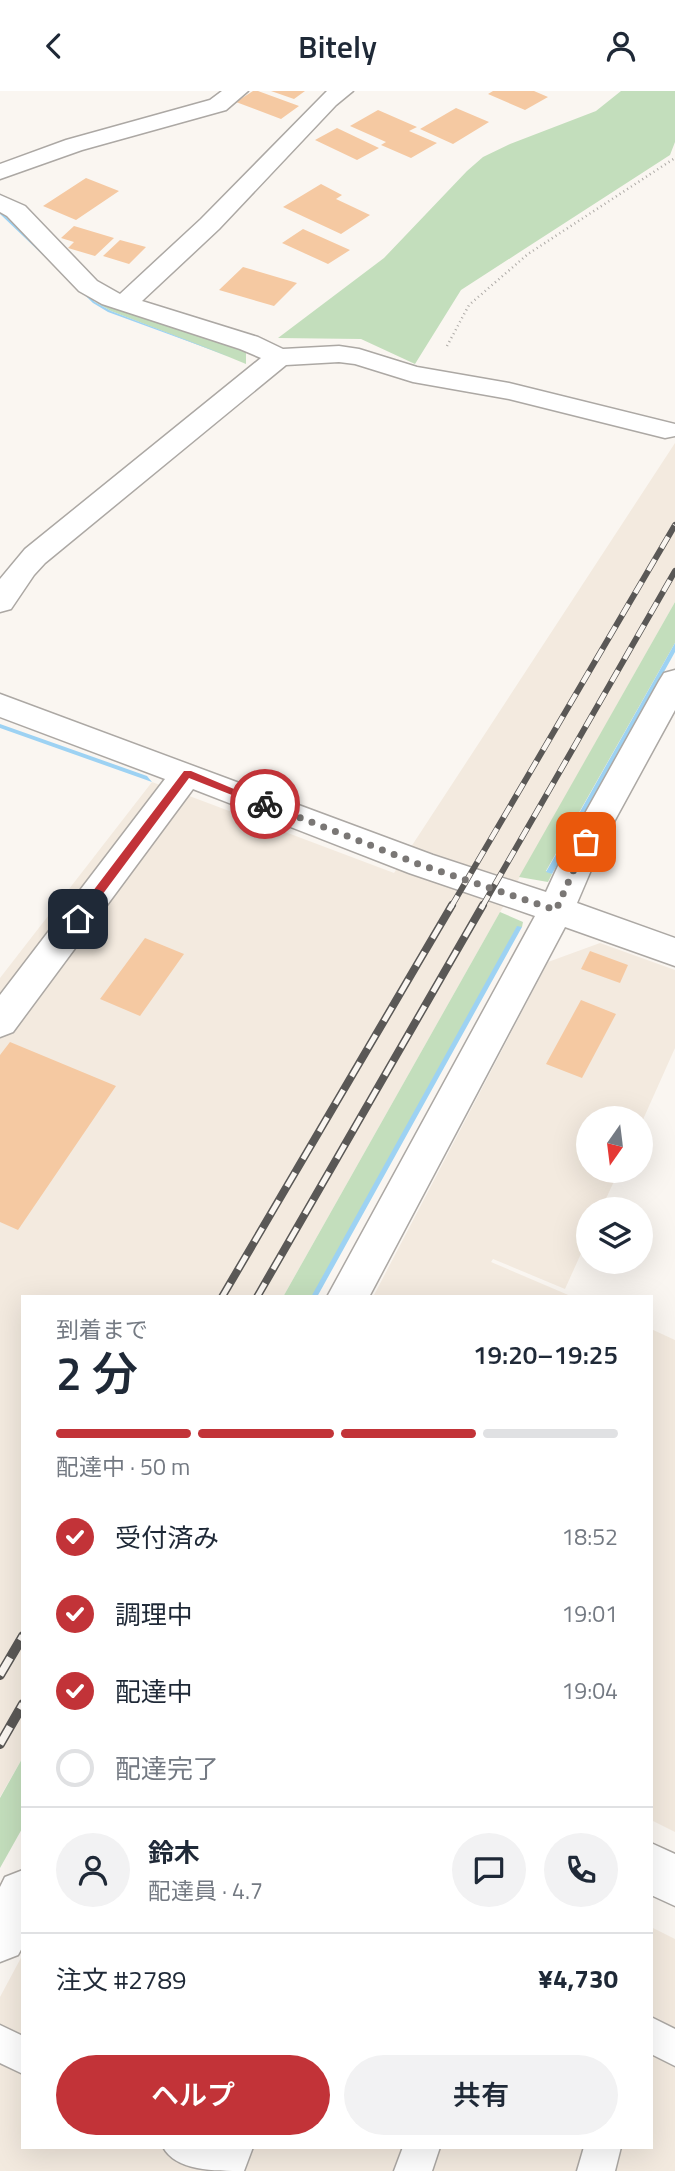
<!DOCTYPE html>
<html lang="ja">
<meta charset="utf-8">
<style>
body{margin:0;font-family:"Titillium Web","Noto Sans JP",sans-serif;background:#f2f2f3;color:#1f2937;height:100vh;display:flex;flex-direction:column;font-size:26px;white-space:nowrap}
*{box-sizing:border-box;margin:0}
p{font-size:23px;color:#747a83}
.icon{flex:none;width:38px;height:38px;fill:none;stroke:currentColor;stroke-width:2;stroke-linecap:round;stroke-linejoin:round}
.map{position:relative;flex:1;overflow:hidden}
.panel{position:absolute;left:21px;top:1204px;width:632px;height:854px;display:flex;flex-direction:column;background:#fff;border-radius:0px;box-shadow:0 7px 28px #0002}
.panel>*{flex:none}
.needle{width:46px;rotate:194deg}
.tools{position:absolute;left:576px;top:1015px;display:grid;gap:14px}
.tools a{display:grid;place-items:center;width:77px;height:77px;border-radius:50%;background:#fff;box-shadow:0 7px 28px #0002;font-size:35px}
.pin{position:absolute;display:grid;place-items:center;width:60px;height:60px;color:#fff;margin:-30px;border-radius:14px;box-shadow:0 4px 10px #0006}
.courier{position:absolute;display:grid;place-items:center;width:70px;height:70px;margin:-35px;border:5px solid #c23338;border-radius:50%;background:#fff;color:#222;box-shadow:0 2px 9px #0007}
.head em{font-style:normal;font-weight:600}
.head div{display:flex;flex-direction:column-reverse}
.head{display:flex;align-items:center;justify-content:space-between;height:119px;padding:0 35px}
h1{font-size:46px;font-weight:600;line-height:52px}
.bar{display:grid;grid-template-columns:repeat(4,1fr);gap:10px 7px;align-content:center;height:84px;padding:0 35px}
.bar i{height:9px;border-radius:5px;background:#e0e1e3}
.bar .active{background:#c23338}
.bar p{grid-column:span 4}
.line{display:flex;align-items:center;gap:18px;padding:0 35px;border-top:2px solid #e0e1e3}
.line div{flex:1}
.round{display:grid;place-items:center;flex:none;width:74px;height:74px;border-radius:37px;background:#f2f2f3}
ol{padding:0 35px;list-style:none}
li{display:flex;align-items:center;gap:21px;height:77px}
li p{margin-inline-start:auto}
li .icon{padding:7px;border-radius:50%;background:#c23338;color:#fff;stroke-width:4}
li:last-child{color:#747a83}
li i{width:38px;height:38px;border:4px solid #e0e1e3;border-radius:50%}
.action{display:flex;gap:14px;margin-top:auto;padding:14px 35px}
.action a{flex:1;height:80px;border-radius:42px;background:#c23338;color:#fff;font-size:28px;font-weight:600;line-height:80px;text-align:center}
.action a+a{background:#f2f2f3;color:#1f2937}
header{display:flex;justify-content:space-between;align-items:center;height:91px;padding:0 35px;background:#fff;font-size:32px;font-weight:600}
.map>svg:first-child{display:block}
</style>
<header><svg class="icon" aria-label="back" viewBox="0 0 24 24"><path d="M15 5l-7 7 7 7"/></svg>Bitely<svg class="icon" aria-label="person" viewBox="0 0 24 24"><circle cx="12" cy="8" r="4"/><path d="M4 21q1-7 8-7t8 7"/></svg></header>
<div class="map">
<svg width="675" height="2080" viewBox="0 0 675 2080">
<rect width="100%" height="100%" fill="#faf6f1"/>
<path fill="#f3eadf" d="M675,352V511L283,1206H23V1666L0,1706V887L152,691L394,782Z
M600,852L675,879V957L641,1033L640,1027H588V1080H619L601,1118H588V1147L565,1198L493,1168L491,1171L573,1206H373L548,871Z
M651,1238L675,1249V1741L651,1729Z
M651,1836L675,1848V2080H0V1906L23,1863V2056H651Z"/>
<path fill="#c3debc" d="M621,0H675V51L670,64L461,199L415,273L361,248L278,247L384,167L467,80L483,66L510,53L596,20Z
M95,211L243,259L246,261V273L229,266L111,220Z
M675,511V552L546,780L552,783L548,791L519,786Z
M500,821L523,831L522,836H517L314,1206H283Z
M23,1666V1736L0,1777V1707Z"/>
<path fill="#9dd2f3" d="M0,120L95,211L111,220L231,266L108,221L93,212L0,123Z
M675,552V561L552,783L546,781Z
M0,633L147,685L152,691L0,637Z
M517,835L522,836L317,1206H311Z"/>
<path fill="#f5c9a2" d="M253,0H258L299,15L281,28L236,11Z
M271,0H305L294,8Z
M493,0H534L548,6L525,19L488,3Z
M456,17L489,31L453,53L420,38Z
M378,19L417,36L409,40L437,52L411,67L381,54L386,51L350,35Z
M337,37L379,57L357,69L315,49Z
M86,87L119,100L76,129L43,115Z
M321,93L342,104L336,108L370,124L341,143L283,116Z
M74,135L114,147L95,165L68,157L74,151L61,147Z
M303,138L350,159L328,173L282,152Z
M120,149L146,156L129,173L103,165Z
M243,176L297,192L274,215L219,199Z
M145,847L184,863L140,925L100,908Z
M590,860L628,874L620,892L581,878Z
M581,909L616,923L582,987L546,973Z
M10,951L116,995L18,1139L0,1131V964Z"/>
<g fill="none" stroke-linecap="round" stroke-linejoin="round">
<g stroke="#aca8a4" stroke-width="3">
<path id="lane" d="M651,1926L675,1938V1975L651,1963Z
M0,1934L23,1945V1983L0,1972Z
M163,2056H253L244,2080C214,2080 176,2080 163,2056Z
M403,2056H440L432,2080H394Z
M584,2056H621L615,2080H577Z"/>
</g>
<g stroke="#aca8a4" stroke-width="3">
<path id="street" d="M222,0H248L226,19L82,59L0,88V73L66,49L210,9Z
M327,0H353L336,14L219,138L142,210L258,246L283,258L339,255L359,258L417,276L509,292L675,333V345L665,347L509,308L413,291L355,273L339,271L286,274L45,472L34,484L11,518L0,521V488L25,458L261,267L240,258L102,213L79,200L7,125L0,121V104L25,115L97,190L120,203L201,128Z
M675,579V619L603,751L577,812L675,847V875L565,836L369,1206H327L535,825L409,782L193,698L13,941L0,946V904L165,688L0,626V603L433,764L546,801L569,751L659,590L664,582Z
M651,1752L675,1763V1815L651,1804Z
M23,1779V1855L18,1864L0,1871V1796L5,1786Z"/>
</g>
<path stroke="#adaaa6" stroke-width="2.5" stroke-dasharray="1 3.5" stroke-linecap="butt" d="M447,255L469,214L528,163L675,67"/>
<use href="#lane" fill="#fff" fill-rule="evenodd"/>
<use href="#street" fill="#fff" fill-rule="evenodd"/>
<g stroke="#5a5856" stroke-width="6">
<path id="rail-far2" d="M451,816L675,434
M482,816L675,480"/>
</g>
<g stroke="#5a5856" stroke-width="8">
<path id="rail-far1" d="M222,1206L452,814
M257,1206L483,814"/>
</g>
<g stroke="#5a5856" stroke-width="10">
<path id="rail" d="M0,1584L23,1545
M0,1653L23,1613"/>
</g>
<use href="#rail-far2" stroke="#faf6f1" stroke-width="4.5" stroke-dasharray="13" stroke-linecap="butt"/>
<use href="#rail-far1" stroke="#faf6f1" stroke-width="5" stroke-dasharray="16" stroke-linecap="butt"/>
<use href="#rail" stroke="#faf6f1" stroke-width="7" stroke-dasharray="20" stroke-linecap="butt"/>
</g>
<path fill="#c23338" d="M184,680H191L270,713L262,716L189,687L82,831H74V825Z"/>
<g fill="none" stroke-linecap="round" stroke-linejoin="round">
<path stroke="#7a7775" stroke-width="7" stroke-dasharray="0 12.6" d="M265,713L421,774L556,819L586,751"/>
</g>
</svg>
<div class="tools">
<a><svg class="needle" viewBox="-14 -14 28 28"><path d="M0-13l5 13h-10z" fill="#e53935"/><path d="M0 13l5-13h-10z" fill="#747a83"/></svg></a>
<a><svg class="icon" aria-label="layers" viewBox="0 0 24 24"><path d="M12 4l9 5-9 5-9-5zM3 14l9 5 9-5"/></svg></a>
</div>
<div class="pin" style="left:586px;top:751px;background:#ea580c"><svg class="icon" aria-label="bag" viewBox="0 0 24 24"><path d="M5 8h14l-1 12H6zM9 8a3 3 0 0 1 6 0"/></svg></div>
<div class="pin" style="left:78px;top:828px;background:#1f2937"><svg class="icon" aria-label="home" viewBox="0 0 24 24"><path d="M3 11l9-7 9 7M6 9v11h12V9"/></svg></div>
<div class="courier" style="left:265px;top:713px"><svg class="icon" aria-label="bike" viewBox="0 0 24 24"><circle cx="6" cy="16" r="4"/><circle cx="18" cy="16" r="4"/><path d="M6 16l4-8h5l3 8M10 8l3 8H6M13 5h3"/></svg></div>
<section class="panel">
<div class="head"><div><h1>2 分</h1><p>到着まで</p></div><em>19:20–19:25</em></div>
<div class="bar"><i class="active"></i><i class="active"></i><i class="active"></i><i></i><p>配達中 · 50 m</p></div>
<ol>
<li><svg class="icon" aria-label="check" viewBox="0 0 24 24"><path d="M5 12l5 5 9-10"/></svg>受付済み<p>18:52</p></li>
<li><svg class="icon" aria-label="check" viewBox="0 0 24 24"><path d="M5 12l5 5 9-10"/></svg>調理中<p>19:01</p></li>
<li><svg class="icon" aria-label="check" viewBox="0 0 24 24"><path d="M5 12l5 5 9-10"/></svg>配達中<p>19:04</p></li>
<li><i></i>配達完了</li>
</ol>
<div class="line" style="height:126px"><a class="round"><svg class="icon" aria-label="person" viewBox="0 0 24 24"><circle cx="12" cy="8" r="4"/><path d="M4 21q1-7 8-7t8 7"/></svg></a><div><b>鈴木</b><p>配達員 · 4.7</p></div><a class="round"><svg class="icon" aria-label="chat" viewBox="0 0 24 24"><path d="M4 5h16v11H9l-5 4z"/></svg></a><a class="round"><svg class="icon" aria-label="phone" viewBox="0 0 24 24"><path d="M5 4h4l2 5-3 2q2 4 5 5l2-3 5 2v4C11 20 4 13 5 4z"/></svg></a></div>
<div class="line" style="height:91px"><div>注文 #2789</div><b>¥4,730</b></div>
<div class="action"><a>ヘルプ</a><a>共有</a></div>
</section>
</div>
